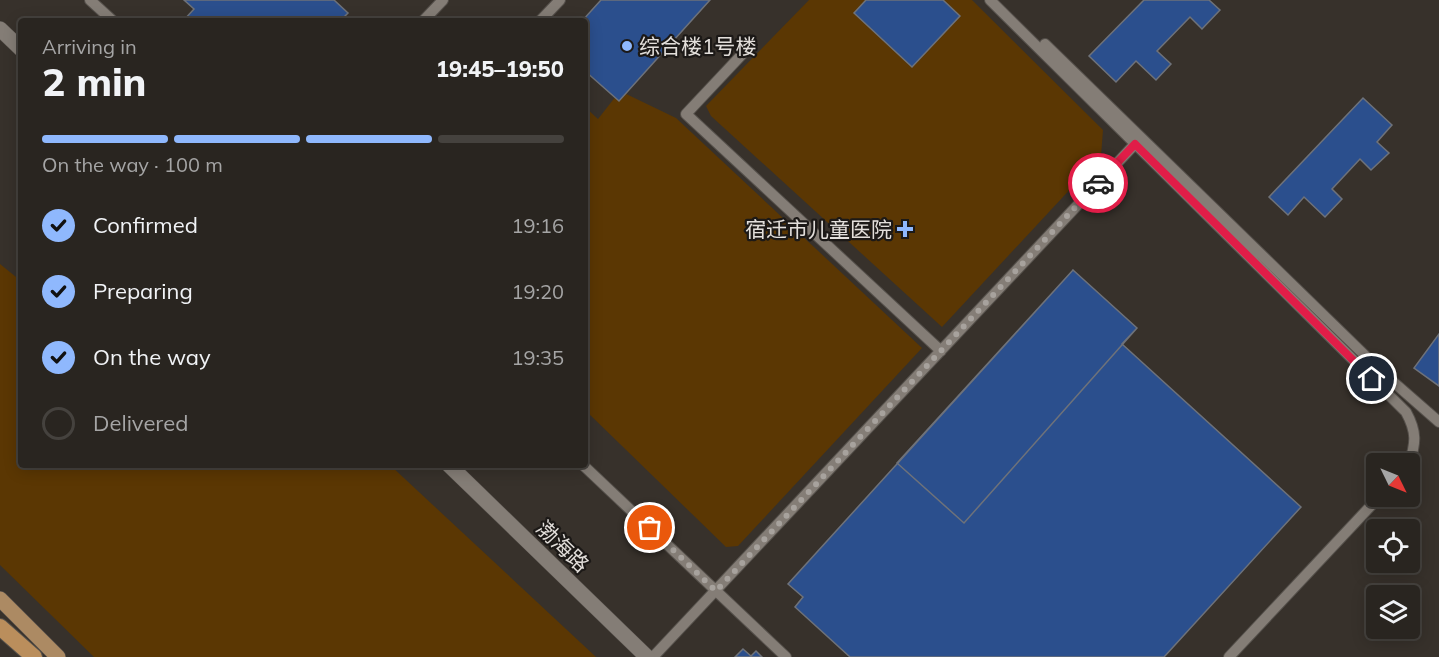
<!DOCTYPE html>
<meta charset="utf-8">
<style>
body{margin:0;font-family:Mulish,"Noto Sans SC",sans-serif;background:#312d29;color:#f1f3f6;height:100vh;display:flex;flex-direction:column;font-size:22px;white-space:nowrap}
*{box-sizing:border-box;margin:0}
p{font-size:20px;color:#a5a5a5}
.icon{flex:none;width:33px;height:33px;fill:none;stroke:currentColor;stroke-width:2;stroke-linecap:round;stroke-linejoin:round}
.map{position:relative;flex:1;overflow:hidden}
.details{position:absolute;left:18px;top:18px;width:570px;height:450px;display:flex;flex-direction:column;background:#292520;border-radius:6px;box-shadow:0 3px 15px #0003,0 0 0 2px #45423e}
.details>*{flex:none}
.needle{width:39px;rotate:133deg}
.controls{position:absolute;left:1366px;top:453px;display:grid;gap:12px}
.controls a{display:grid;place-items:center;width:54px;height:54px;border-radius:6px;background:#292520;box-shadow:0 3px 15px #0003,0 0 0 2px #45423e;font-size:30px}
.pin{position:absolute;display:grid;place-items:center;width:51px;height:51px;color:#fff;margin:-26px;border:3px solid #fff;border-radius:50%;box-shadow:0 2px 6px #0007}
.courier{position:absolute;display:grid;place-items:center;width:60px;height:60px;margin:-30px;border:4px solid #e11d48;border-radius:50%;background:#fff;color:#222;box-shadow:0 2px 8px #0007}
.overview em{font-style:normal;font-weight:800}
.overview div{display:flex;flex-direction:column-reverse}
.overview{display:flex;align-items:center;justify-content:space-between;height:102px;padding:0 24px}
h1{font-size:39px;font-weight:800;line-height:45px}
.bar{display:grid;grid-template-columns:repeat(4,1fr);gap:9px 6px;align-content:center;height:72px;padding:0 24px}
.bar i{height:8px;border-radius:4px;background:#45423e}
.bar .selected{background:#8fb8fd}
.bar p{grid-column:span 4}
ol{padding:0 24px;list-style:none}
li{display:flex;align-items:center;gap:18px;height:66px}
li p{margin-inline-start:auto}
li .icon{padding:6px;border-radius:50%;background:#8fb8fd;color:#111;stroke-width:4}
li:last-child{color:#a5a5a5}
li i{width:33px;height:33px;border:3px solid #45423e;border-radius:50%}
.map>svg:first-child{display:block}
</style>
<div class="map">
<svg width="1439" height="657" viewBox="0 0 1439 657">
<rect width="100%" height="100%" fill="#37312b"/>
<path fill="#5b3703" d="M809,0H972L1103,130L1101,156L942,327L711,116L706,106Z
M620,91L676,118L922,348L738,546L726,547L585,410V107L598,119Z
M0,264L21,281V465H390L596,657H94L0,565Z"/>
<path fill="#2b4f8d" stroke="#6e727a" stroke-width="1.5" d="M184,0H334L348,13L340,21H183L194,9Z
M601,0H710L619,101L585,71V21H582Z
M866,0H943L960,16L912,67L854,13Z
M1144,0H1209L1220,10L1202,29L1190,17L1157,51L1171,64L1156,80L1136,61L1116,82L1089,56Z
M1363,98L1392,125L1377,142L1389,153L1371,170L1360,159L1332,189L1342,199L1325,217L1304,197L1288,215L1269,197Z
M1073,270L1137,328L1122,344L1301,507L1164,657H850L795,607L803,597L788,584Z
M1073,270L1137,328L964,523L897,463Z
M1439,334V386L1414,368Z
M743,649L751,656L756,651L762,657H735Z"/>
<g fill="none" stroke-linecap="round" stroke-linejoin="round">
<g stroke="#55504b" stroke-width="12">
<path id="service" d="M90,0L113,21
M990,0L1406,412C1417,432 1416,443 1409,464
M423,21L443,0
M540,21L560,0
M1045,44L1383,373L1439,422
M749,47L686,114L941,351
M583,465L786,657
M653,657L1135,144
M1229,657L1380,496"/>
</g>
<g stroke="#55504b" stroke-width="16">
<path id="tertiary" d="M0,29L21,49
M449,465L647,657"/>
</g>
<g stroke="#55504b" stroke-width="16">
<path id="primary" d="M0,599L58,657"/>
</g>
<g stroke="#55504b" stroke-width="18">
<path id="trunk" d="M0,627L34,657"/>
</g>
<use href="#service" stroke="#847d76" stroke-width="10"/>
<use href="#tertiary" stroke="#847d76" stroke-width="15"/>
<use href="#primary" stroke="#ac8a63" stroke-width="15"/>
<use href="#trunk" stroke="#ba8e5c" stroke-width="16"/>
</g>
<g fill="none" stroke-linecap="round" stroke-linejoin="round">
<path stroke="#a7a29d" stroke-width="6" stroke-dasharray="0 10.8" d="M650,528L716,591L1098,183"/>
<path stroke="#e11d48" stroke-width="8" d="M1098,183L1135,144L1372,379"/>
</g>
<g fill="#8fb8fd" stroke="#1c1917" stroke-width="2">
<circle cx="627" cy="46" r="6"/>
<path d="M902 220h6v6h6v6h-6v6h-6v-6h-6v-6h6z"/>
</g>
<g text-anchor="middle" dominant-baseline="central" stroke-width="4.5" stroke-linejoin="round" paint-order="stroke">
<g font-size="21" fill="#e3dfdb" stroke="#1c1917" text-anchor="start">
<text x="639" y="46">综合楼1号楼</text>
<text x="892" y="229" text-anchor="end">宿迁市儿童医院</text>
</g>
<g font-size="21" fill="#e3dfdb" stroke="#1c1917">
<text transform="translate(563 546) rotate(44)">渤海路</text>
</g>
</g>
</svg>
<div class="controls">
<a><svg class="needle" viewBox="-14 -14 28 28"><path d="M0-13l5 13h-10z" fill="#e53935"/><path d="M0 13l5-13h-10z" fill="#a5a5a5"/></svg></a>
<a><svg class="icon" aria-label="locate" viewBox="0 0 24 24"><circle cx="12" cy="12" r="6"/><path d="M12 2v4M12 18v4M2 12h4M18 12h4"/></svg></a>
<a><svg class="icon" aria-label="layers" viewBox="0 0 24 24"><path d="M12 4l9 5-9 5-9-5zM3 14l9 5 9-5"/></svg></a>
</div>
<div class="pin" style="left:650px;top:528px;background:#ea580c"><svg class="icon" aria-label="bag" viewBox="0 0 24 24"><path d="M5 8h14l-1 12H6zM9 8a3 3 0 0 1 6 0"/></svg></div>
<div class="pin" style="left:1372px;top:379px;background:#1f2937"><svg class="icon" aria-label="home" viewBox="0 0 24 24"><path d="M3 11l9-7 9 7M6 9v11h12V9"/></svg></div>
<div class="courier" style="left:1098px;top:183px"><svg class="icon" aria-label="car" viewBox="0 0 24 24"><path d="M5 17H2v-5l4-1 3-4h7l3 4 3 1v5h-3M9 17h6M6 11h13"/><circle cx="7" cy="17" r="2"/><circle cx="17" cy="17" r="2"/></svg></div>
<section class="details">
<div class="overview"><div><h1>2 min</h1><p>Arriving in</p></div><em>19:45–19:50</em></div>
<div class="bar"><i class="selected"></i><i class="selected"></i><i class="selected"></i><i></i><p>On the way · 100 m</p></div>
<ol>
<li><svg class="icon" aria-label="check" viewBox="0 0 24 24"><path d="M5 12l5 5 9-10"/></svg>Confirmed<p>19:16</p></li>
<li><svg class="icon" aria-label="check" viewBox="0 0 24 24"><path d="M5 12l5 5 9-10"/></svg>Preparing<p>19:20</p></li>
<li><svg class="icon" aria-label="check" viewBox="0 0 24 24"><path d="M5 12l5 5 9-10"/></svg>On the way<p>19:35</p></li>
<li><i></i>Delivered</li>
</ol>
</section>
</div>
